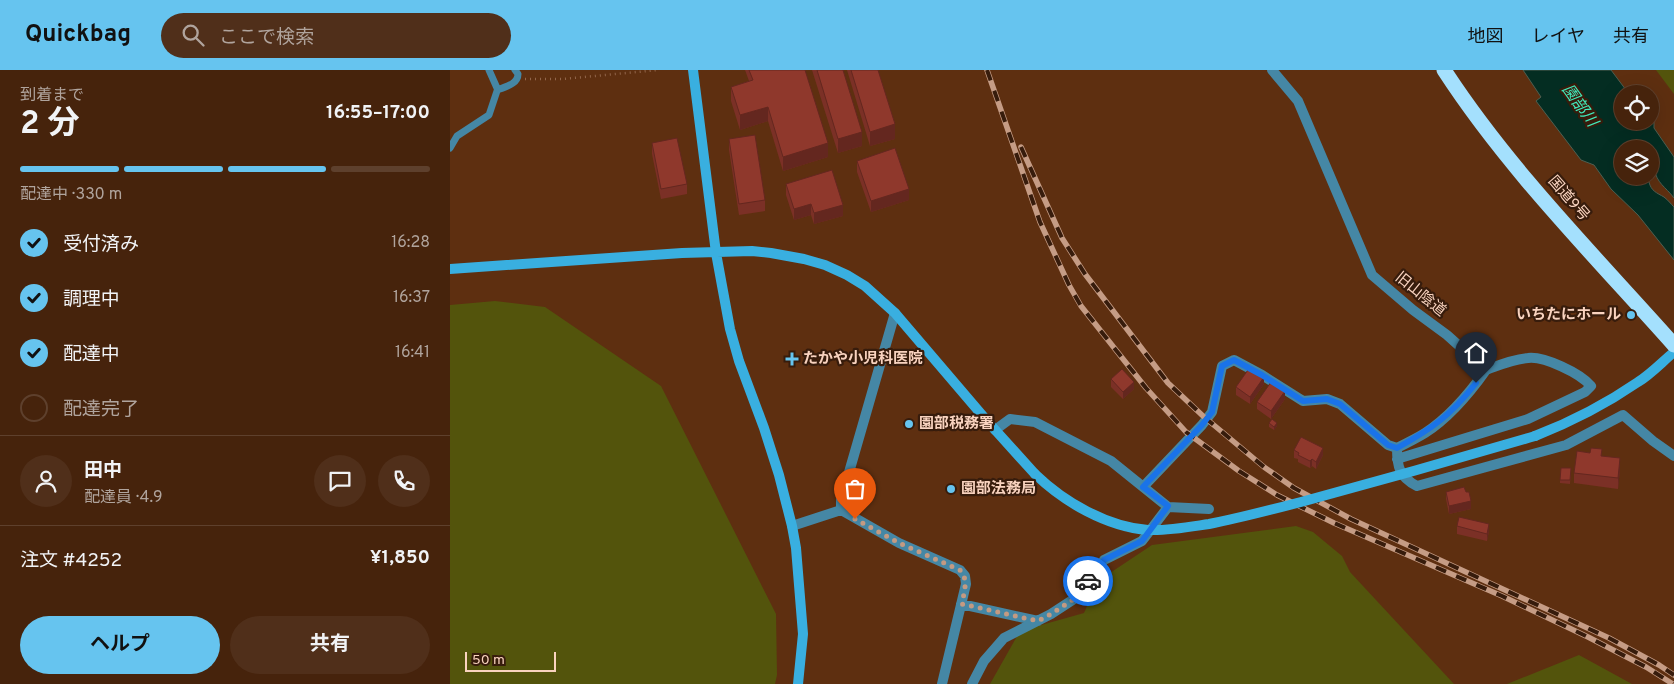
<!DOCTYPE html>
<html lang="ja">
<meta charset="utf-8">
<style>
body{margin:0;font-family:Overpass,"Noto Sans JP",sans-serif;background:#502f1a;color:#f1f3f6;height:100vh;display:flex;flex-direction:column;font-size:19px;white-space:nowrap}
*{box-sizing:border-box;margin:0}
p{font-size:16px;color:#b0a49d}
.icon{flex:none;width:28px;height:28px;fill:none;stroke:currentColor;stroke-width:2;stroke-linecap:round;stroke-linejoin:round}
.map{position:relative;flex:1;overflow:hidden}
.sheet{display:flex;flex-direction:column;background:#46230c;width:450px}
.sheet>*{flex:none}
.tools{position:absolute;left:1164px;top:15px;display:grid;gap:10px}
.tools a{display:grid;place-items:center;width:45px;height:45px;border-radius:50%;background:#46230c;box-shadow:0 5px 20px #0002,0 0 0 1px #5e402d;font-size:25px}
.scale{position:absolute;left:15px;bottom:12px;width:91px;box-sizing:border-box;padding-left:5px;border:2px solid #f9d3bf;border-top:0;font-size:14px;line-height:18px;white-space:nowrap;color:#f9d3bf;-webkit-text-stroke:4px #371c0c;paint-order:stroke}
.pin{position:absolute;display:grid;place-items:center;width:42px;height:42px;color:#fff;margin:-51px -21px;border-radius:50% 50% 50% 0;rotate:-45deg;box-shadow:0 0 5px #0007}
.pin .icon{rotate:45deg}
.courier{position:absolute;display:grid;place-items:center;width:50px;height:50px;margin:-25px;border:4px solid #1a73e8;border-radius:50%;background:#fff;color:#222;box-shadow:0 1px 6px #0007}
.headline em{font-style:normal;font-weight:700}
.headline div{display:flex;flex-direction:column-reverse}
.headline{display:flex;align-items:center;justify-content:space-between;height:85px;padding:0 20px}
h1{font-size:32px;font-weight:700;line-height:38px}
.bar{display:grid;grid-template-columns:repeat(4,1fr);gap:8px 5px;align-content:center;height:60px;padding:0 20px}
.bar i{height:6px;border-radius:4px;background:#5e402d}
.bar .on{background:#66c4ef}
.bar p{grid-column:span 4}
.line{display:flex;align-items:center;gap:12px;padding:0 20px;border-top:1px solid #5e402d}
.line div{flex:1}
.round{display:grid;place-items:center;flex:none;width:52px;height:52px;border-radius:26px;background:#502f1a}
ol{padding:0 20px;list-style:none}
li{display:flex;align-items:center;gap:15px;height:55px}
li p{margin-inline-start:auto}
li .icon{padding:5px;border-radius:50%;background:#66c4ef;color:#111;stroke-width:4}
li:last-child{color:#b0a49d}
li i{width:28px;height:28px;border:2px solid #5e402d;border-radius:50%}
.primary-button{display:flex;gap:10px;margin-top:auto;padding:10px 20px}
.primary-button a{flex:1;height:58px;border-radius:30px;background:#66c4ef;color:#111;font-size:20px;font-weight:700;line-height:58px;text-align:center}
.primary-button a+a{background:#502f1a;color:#f1f3f6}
header{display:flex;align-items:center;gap:30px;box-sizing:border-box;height:70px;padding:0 25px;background:#66c4ef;color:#111}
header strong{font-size:24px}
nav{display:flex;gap:28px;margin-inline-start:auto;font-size:18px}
.search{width:350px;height:45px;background:#502f1a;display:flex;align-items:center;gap:12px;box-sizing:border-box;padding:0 18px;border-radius:28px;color:#b0a49d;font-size:19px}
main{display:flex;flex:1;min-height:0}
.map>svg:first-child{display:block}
</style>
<header>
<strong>Quickbag</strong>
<div class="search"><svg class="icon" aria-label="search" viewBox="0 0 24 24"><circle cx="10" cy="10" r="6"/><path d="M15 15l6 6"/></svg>ここで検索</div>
<nav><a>地図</a><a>レイヤ</a><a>共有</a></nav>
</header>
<main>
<section class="sheet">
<div class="headline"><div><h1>2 分</h1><p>到着まで</p></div><em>16:55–17:00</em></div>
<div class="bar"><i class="on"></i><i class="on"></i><i class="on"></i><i></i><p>配達中 · 330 m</p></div>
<ol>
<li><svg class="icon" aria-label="check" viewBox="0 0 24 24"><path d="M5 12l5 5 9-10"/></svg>受付済み<p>16:28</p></li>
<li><svg class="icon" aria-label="check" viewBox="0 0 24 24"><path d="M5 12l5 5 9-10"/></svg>調理中<p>16:37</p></li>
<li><svg class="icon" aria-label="check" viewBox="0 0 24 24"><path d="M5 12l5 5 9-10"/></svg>配達中<p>16:41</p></li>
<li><i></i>配達完了</li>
</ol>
<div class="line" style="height:90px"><a class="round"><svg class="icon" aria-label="person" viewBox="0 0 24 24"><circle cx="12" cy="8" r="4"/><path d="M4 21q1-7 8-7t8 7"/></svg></a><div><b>田中</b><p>配達員 · 4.9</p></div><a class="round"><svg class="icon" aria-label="chat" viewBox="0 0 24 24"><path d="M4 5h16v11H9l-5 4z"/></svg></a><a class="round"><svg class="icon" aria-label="phone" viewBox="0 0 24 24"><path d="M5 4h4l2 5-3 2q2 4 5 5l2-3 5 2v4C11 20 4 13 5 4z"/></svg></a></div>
<div class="line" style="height:65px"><div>注文 #4252</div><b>¥1,850</b></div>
<div class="primary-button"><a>ヘルプ</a><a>共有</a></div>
</section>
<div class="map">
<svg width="1224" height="614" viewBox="0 0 1224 614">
<rect width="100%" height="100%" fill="#5e2f10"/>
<path fill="#53540c" d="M1206,0H1224V24Z
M45,231L95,237L211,316L326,544L327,605L325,614H0V235Z
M846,456L863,462L892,486L900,502L1004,614H540L570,561L634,543L648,511L702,475Z
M1129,585L1182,614H1057Z"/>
<path fill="#042d22" stroke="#4e5f51" d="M1073,0H1161L1179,24H1172V51H1200V47L1204,52V58L1224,87V128C1215,116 1207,114 1204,98L1200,101V79H1172V106H1193V108L1199,112C1201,121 1207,123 1214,127C1218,130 1221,134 1224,137V190L1188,145L1161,119L1144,95L1131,90L1086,31L1091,27Z"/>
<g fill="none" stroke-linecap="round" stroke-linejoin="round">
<path stroke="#92664b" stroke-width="2.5" stroke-dasharray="1 4" stroke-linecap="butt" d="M75,9H113L208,0"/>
<path stroke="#4587a5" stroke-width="7" d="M39,0L47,18L50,19C58,16 68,13 68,4L65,0
M0,78L7,66L39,45L48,18"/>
<path stroke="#4587a5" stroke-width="10" d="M822,0L848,31L922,205L963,240L997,265L1036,300
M545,360L560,349L585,352L661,391L718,437L759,439
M947,378C947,396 949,407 967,416L1116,375L1173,345L1203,371L1224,386
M947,378C957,373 967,368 975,363C1000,347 1019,324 1036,300
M947,389L1078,349L1135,322L1141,316C1130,303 1094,286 1078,288C1063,289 1049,295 1036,300
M693,417L752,355L762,342L772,296L784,290L812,305L853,331L877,329L890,334L938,375L947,378
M391,440V430L445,243
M342,456L391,440L449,473L510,500L515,506L516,514L492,614
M511,534L588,551
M522,614L534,591L554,568L601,544L624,529L654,490L692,471L718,437"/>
<path stroke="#39afe0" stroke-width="10" d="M243,0L266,183L280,259L289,291L314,358L329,405L342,456L346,478L353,564L348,614
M0,199L232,183L302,181L321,183L354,189L375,195L397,205L415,216L445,243L538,352L585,404
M1085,366C1121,352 1156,334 1188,312C1201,304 1212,292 1224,282"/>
<path stroke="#a4e0fd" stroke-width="15" d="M994,0C1059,100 1145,186 1224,275"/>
<g stroke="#c59c85" stroke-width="5.5">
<path id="rail" d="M537,0L590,152L619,215L631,236L696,318L736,362L789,401L827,425L884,453L1052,526L1138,567L1196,597L1223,614
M571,77L612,168L635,204L718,313L753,346L814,397L844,418L901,449L1159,568L1209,595L1224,605"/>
</g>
<use href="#rail" stroke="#371c0c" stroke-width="4" stroke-dasharray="11" stroke-linecap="butt"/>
<path stroke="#39afe0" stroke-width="10" d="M585,404C614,432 657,457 698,460C718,461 739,457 759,454C790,448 820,440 851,432C929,411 1007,389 1085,366"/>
</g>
<path fill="#7b3026" d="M295,0H355L378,87L333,101L318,51L290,60L281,31V17L299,11Z
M362,0H393L412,76L388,83Z
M397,0H428L445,69L420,76Z
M279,69L315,130V141L289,145L279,80Z
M202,73L237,114V124L211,129L202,84Z
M407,91L459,130L421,142L407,102Z
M336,114L393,146L364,154L361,145L344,150L336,125Z
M661,309L684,319L673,329L661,317Z
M814,314L800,334L786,325V317Z
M835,329L821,349L807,339V332Z
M819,353L827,356L824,360L819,357Z
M844,380L873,385L866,399L862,396L860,398L848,392V389L844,388Z
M1140,383L1152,386L1170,399L1168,419L1124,413V403Z
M1121,398L1120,414L1110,413V410Z
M996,422L1021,439L999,444L996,429Z
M1007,456L1039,461L1037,471L1007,464Z"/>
<path fill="#64271f" d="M318,37V51L290,60V45Z
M445,54V69L420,76V62Z
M412,62V76L388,83V69Z
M378,73V87L333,101V87Z
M459,119V130L421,142V131Z
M361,134V145L344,150V139Z
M393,135V146L364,154V143Z
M814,307V314L800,334V327Z
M684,312V319L673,329V322Z
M835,321V329L821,349V341Z
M827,353V356L824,360V357Z
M873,378V385L866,399V392Z
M1170,388V399L1168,419V408Z
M862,389V396L860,398V391Z
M1021,431V439L999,444V436Z
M1039,454V461L1037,471V464Z"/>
<path fill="#8f382c" stroke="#64271f" d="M299,0H355L378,73L333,87L318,37L290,45L281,17L303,10Z
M367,0H393L412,62L388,69Z
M401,0H428L445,54L420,62Z
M305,65L315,130L289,134L279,69Z
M227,68L237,114L211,119L202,73Z
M445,78L459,119L421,131L407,91Z
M382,100L393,135L364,143L361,134L344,139L336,114Z
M800,297L814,307L800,327L786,317Z
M672,299L684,312L673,322L661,309Z
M821,312L835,321L821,341L807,332Z
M822,349L827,353L824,357L819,353Z
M851,367L873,378L866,392L862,389L860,391L848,385L849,383L844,380Z
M1141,378L1152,379L1151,386L1170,388L1168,408L1124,403L1127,381L1140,383Z
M1111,398H1121L1120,410H1110Z
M1014,417L1016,422H1019L1021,431L999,436L996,422Z
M1009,447L1039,454L1037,464L1007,456Z"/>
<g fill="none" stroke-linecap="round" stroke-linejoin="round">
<path stroke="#c39a82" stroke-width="5" stroke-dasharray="0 9" d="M405,449L449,473L510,500C519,510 514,521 512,534L588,551L601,544L624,529L638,511"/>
<path stroke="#1a73e8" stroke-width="6" d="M638,511L654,490L692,471L718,436L693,417L752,355L762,342L772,296L784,290L812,305L853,331L877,329L890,334L938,375L947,378C983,358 1001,345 1026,313"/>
</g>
<g fill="#66c4ef" stroke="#371c0c" stroke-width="2">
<circle cx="1181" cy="245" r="5"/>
<path d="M339.5 281.5h5v5h5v5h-5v5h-5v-5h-5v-5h5z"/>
<circle cx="459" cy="354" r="5"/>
<circle cx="501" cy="419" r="5"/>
</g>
<g text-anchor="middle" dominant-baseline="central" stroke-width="4.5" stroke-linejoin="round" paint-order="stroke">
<g font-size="15" fill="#f9d3bf" stroke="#371c0c">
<text transform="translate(1118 129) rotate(49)">国道9号</text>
<text transform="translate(970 225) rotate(39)">旧山陰道</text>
</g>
<g font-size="15" font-weight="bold" fill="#f9d3bf" stroke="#371c0c" text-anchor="start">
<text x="1171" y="245" text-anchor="end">いちたにホール</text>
<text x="353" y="289">たかや小児科医院</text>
<text x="469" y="354">園部税務署</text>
<text x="511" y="419">園部法務局</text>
</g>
<g font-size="16" font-style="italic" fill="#41ecbd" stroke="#371c0c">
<text transform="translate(1129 36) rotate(54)">園部川</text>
</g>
</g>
</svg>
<div class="tools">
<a><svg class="icon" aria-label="locate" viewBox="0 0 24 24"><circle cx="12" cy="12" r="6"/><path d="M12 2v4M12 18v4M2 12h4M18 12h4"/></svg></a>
<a><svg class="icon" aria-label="layers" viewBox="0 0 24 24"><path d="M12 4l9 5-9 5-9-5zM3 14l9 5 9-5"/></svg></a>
</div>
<div class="scale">50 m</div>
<div class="pin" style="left:405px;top:449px;background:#ea580c"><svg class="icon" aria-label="bag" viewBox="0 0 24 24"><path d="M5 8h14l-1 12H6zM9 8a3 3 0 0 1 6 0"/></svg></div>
<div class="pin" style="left:1026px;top:313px;background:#1f2937"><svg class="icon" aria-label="home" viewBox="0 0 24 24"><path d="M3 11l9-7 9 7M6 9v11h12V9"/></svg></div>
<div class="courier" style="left:638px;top:511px"><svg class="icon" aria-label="car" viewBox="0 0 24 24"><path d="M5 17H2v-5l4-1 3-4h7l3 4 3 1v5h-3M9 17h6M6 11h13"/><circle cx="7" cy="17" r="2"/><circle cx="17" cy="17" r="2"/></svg></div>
</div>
</main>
